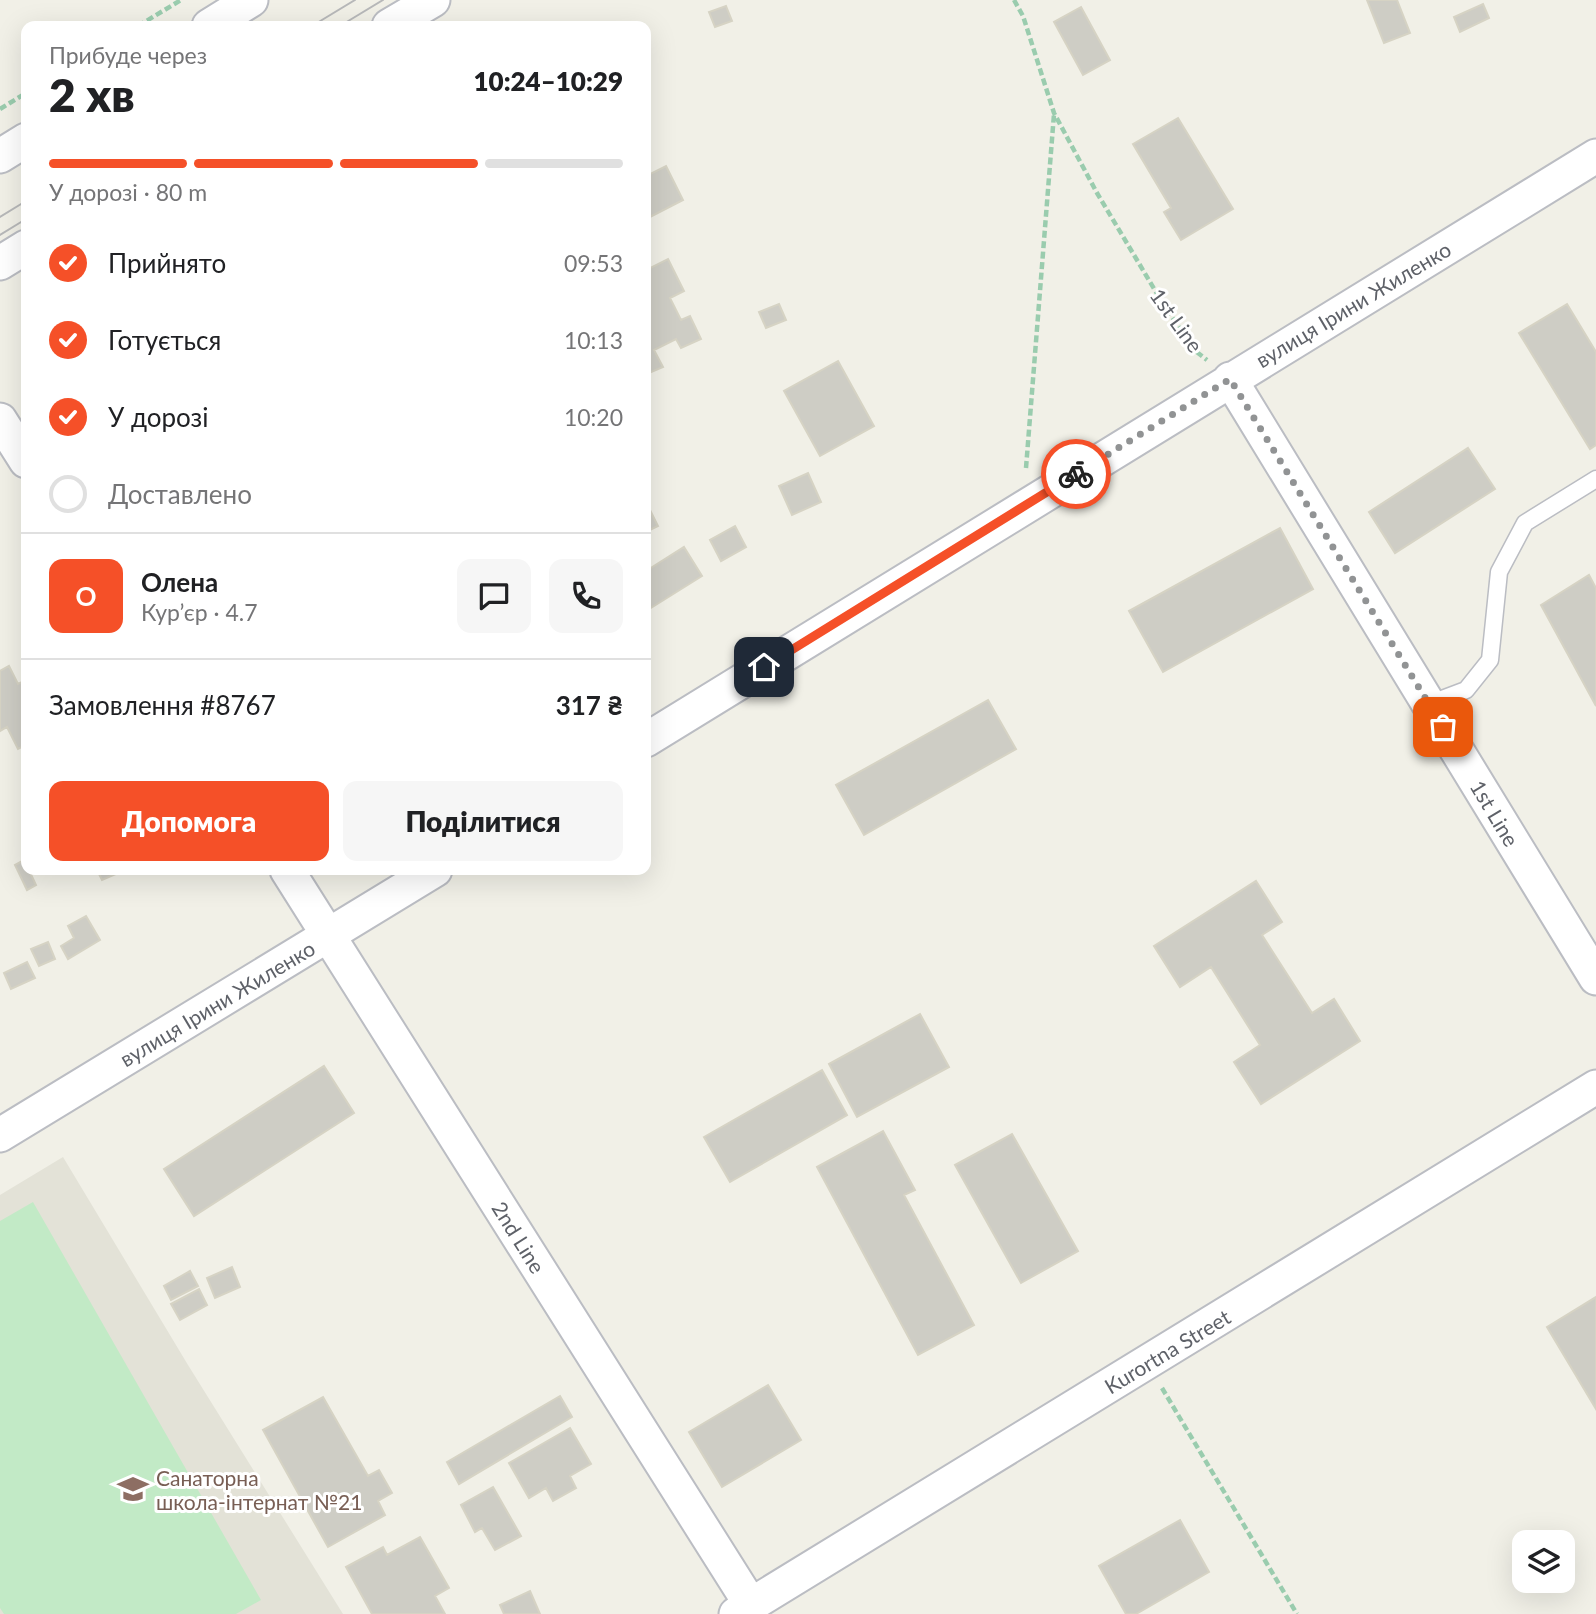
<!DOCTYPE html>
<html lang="uk">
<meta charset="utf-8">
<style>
body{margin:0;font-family:Lato,sans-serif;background:#f6f6f6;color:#202124;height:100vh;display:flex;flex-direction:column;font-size:26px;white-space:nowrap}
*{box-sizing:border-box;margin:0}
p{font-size:23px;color:#757577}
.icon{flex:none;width:38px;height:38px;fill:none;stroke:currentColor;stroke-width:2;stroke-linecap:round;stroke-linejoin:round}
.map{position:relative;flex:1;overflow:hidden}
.panel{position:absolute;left:21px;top:21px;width:630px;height:854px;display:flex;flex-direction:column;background:#fff;border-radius:14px;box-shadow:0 7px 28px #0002}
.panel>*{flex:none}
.tools{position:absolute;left:1512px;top:1530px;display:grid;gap:14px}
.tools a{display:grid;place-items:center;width:63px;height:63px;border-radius:14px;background:#fff;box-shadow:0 7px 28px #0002;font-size:35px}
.pin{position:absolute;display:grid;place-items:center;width:60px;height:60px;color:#fff;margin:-30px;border-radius:14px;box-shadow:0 4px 10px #0006}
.courier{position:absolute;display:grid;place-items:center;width:70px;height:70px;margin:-35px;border:5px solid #f55028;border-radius:50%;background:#fff;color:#222;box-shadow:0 2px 9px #0007}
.overview em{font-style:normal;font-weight:800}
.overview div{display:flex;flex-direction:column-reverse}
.overview{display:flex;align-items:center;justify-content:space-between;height:119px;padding:0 28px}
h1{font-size:46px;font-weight:800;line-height:52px}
.bar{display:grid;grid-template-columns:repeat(4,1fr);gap:10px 7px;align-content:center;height:84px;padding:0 28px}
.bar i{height:9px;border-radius:5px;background:#e0e0e0}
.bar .selected{background:#f55028}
.bar p{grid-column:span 4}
.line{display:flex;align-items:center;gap:18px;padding:0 28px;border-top:2px solid #e0e0e0}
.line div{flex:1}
.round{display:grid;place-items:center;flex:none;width:74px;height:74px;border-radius:14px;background:#f6f6f6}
ol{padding:0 28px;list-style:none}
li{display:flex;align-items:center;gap:21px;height:77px}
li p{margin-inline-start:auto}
li .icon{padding:7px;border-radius:50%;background:#f55028;color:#fff;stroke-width:4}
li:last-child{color:#757577}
li i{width:38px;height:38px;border:4px solid #e0e0e0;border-radius:50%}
.primary-button{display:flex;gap:14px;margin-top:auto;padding:14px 28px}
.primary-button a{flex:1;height:80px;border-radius:14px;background:#f55028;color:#fff;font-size:28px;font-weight:800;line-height:80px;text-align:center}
.primary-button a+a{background:#f6f6f6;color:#202124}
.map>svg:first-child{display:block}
</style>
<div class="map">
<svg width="1596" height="1614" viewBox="0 0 1596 1614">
<rect width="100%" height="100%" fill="#f1f0e7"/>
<path fill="#e3e2d7" d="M63,1157L188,1365L343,1614H0V1195Z"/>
<path fill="#c2eac6" d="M33,1202L261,1600L236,1614H4L0,1608V1221Z"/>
<path fill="#cecdc5" stroke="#d6d3c4" stroke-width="2" d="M1367,0H1397L1410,33L1384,43Z
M1483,4L1489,18L1460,32L1454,17Z
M726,6L732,21L715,27L709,12Z
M1081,7L1110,60L1083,75L1054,22Z
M1178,118L1233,209L1181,240L1164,212L1171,208L1133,144Z
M666,166L683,200L646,219V176Z
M668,259L684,291L670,298L681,320L690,316L701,339L681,348L676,339L654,350L663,367L649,373L646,367V270Z
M779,304L786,320L766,328L759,312Z
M1567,304L1596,352V445L1590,449L1519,333Z
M838,361L874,426L820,456L784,391Z
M1468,448L1495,489L1395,553L1369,512Z
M808,473L821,502L792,515L779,486Z
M646,502L658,526L646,532Z
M735,526L746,547L721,561L710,540Z
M1280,528L1313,589L1163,672L1129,611Z
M684,547L702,576L646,611V571Z
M1589,575L1596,588V706L1541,605Z
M9,666L18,684L26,680V745L18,749L7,727L0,731V671Z
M988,700L1016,749L864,835L836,785Z
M26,859V870H29L36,885L27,890L15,865Z
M97,870H125L102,880Z
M1256,881L1282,922L1262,935L1312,1013L1334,999L1360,1041L1261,1104L1234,1062L1260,1045L1211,967L1180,987L1154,946Z
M86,916L100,940L68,959L61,946L74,938L68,926Z
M48,942L55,959L39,966L31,949Z
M27,962L35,978L11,989L4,973Z
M920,1014L949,1067L857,1117L829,1064Z
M324,1066L354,1113L194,1216L164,1169Z
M822,1070L847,1115L730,1182L704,1137Z
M883,1131L915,1190L904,1195L974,1325L918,1355L817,1167Z
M1012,1134L1078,1251L1021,1283L955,1165Z
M232,1267L240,1287L215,1298L207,1278Z
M190,1271L198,1286L171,1300L164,1286Z
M199,1289L207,1305L180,1320L171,1304Z
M1596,1297V1409L1547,1327Z
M768,1385L801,1440L722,1487L689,1432Z
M560,1396L572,1417L459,1484L447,1462Z
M323,1397L368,1476L379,1470L392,1493L378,1501L385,1515L328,1547L263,1430Z
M570,1428L591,1464L570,1476L576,1488L553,1501L546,1488L529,1498L509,1463Z
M493,1487L521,1536L495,1550L482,1528L475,1532L461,1505Z
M1180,1520L1209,1572L1136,1614H1126L1099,1566Z
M420,1537L449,1588L435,1596L445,1614H372L346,1567L383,1547L387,1555Z
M530,1591L540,1614H504L500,1605Z"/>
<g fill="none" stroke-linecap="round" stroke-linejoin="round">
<g stroke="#bbbdc3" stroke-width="19">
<path id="lane" d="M1429,704L1466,690L1490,660L1499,572L1525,523L1596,479"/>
</g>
<g stroke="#bbbdc3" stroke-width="37">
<path id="street" d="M209,26L251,0
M389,26L433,0
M0,156L26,140
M0,263L26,247
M1230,379L1596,978
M0,420L26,461
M646,740L1596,156
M287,870L751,1605
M0,1135L435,870
M736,1614L1596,1087"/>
</g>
<path stroke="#9accae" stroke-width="4.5" stroke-dasharray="7 3.5" stroke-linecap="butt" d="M1014,0L1023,16L1054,113L1097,193L1162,302L1194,350L1207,360
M138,26L181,0
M0,109L26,93
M1026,468L1054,114
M1162,1388L1297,1614"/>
<use href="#lane" stroke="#fff" stroke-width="16"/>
<use href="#street" stroke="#fff" stroke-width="33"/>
<path stroke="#b7b8b9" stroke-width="2" d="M312,26L355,0
M340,26L383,0
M0,217L26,201
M0,235L26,219"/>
</g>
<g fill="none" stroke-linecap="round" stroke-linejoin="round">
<path stroke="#919394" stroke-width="7" stroke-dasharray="0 12.6" d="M1076,474L1230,379L1443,727"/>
<path stroke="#f55028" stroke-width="9" d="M764,667L1076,474"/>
</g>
<defs>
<g id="school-bare" transform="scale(2.415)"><path d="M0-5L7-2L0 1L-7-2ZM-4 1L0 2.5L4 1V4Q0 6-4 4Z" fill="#8d6e63" stroke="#fff" stroke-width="2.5" paint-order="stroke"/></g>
</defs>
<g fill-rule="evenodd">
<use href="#school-bare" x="133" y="1489"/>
</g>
<g text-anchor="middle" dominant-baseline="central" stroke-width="6" stroke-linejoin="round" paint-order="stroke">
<g font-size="21" fill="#5e6168" stroke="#fff">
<text transform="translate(1353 304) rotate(-31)">вулиця Ірини Жиленко</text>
<text transform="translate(1177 320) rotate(54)">1st Line</text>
<text transform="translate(1495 813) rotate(59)">1st Line</text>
<text transform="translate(217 1003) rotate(-31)">вулиця Ірини Жиленко</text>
<text transform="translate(519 1237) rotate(58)">2nd Line</text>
<text transform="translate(1167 1351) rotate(-31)">Kurortna Street</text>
</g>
<g font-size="21" fill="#785e54" stroke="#fff" text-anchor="start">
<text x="156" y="1477">Санаторна<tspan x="156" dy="24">школа-інтернат №21</tspan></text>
</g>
</g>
</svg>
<div class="tools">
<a><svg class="icon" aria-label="layers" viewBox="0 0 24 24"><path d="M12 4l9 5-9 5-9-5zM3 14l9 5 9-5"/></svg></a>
</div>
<div class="pin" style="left:1443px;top:727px;background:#ea580c"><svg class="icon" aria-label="bag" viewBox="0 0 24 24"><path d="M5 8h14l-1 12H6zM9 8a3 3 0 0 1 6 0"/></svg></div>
<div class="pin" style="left:764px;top:667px;background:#1f2937"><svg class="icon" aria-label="home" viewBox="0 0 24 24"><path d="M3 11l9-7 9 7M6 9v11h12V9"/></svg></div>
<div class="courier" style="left:1076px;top:474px"><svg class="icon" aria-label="bike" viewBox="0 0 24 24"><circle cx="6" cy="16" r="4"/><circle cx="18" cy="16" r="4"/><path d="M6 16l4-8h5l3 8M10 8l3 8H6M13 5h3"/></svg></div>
<section class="panel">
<div class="overview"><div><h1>2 хв</h1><p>Прибуде через</p></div><em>10:24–10:29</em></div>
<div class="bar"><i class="selected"></i><i class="selected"></i><i class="selected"></i><i></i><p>У дорозі · 80 m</p></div>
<ol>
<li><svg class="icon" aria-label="check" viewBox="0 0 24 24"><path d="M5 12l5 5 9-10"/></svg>Прийнято<p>09:53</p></li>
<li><svg class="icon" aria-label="check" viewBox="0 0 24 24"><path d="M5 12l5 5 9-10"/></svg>Готується<p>10:13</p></li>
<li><svg class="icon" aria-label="check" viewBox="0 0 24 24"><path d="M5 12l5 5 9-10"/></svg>У дорозі<p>10:20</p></li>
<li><i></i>Доставлено</li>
</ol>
<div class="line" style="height:126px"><b class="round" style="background:#f55028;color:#fff">О</b><div><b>Олена</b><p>Кур’єр · 4.7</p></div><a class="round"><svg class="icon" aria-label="chat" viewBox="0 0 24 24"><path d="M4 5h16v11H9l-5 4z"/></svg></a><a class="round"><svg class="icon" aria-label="phone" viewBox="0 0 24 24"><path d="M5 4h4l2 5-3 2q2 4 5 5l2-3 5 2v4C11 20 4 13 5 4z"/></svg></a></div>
<div class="line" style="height:91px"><div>Замовлення #8767</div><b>317 ₴</b></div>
<div class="primary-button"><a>Допомога</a><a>Поділитися</a></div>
</section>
</div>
